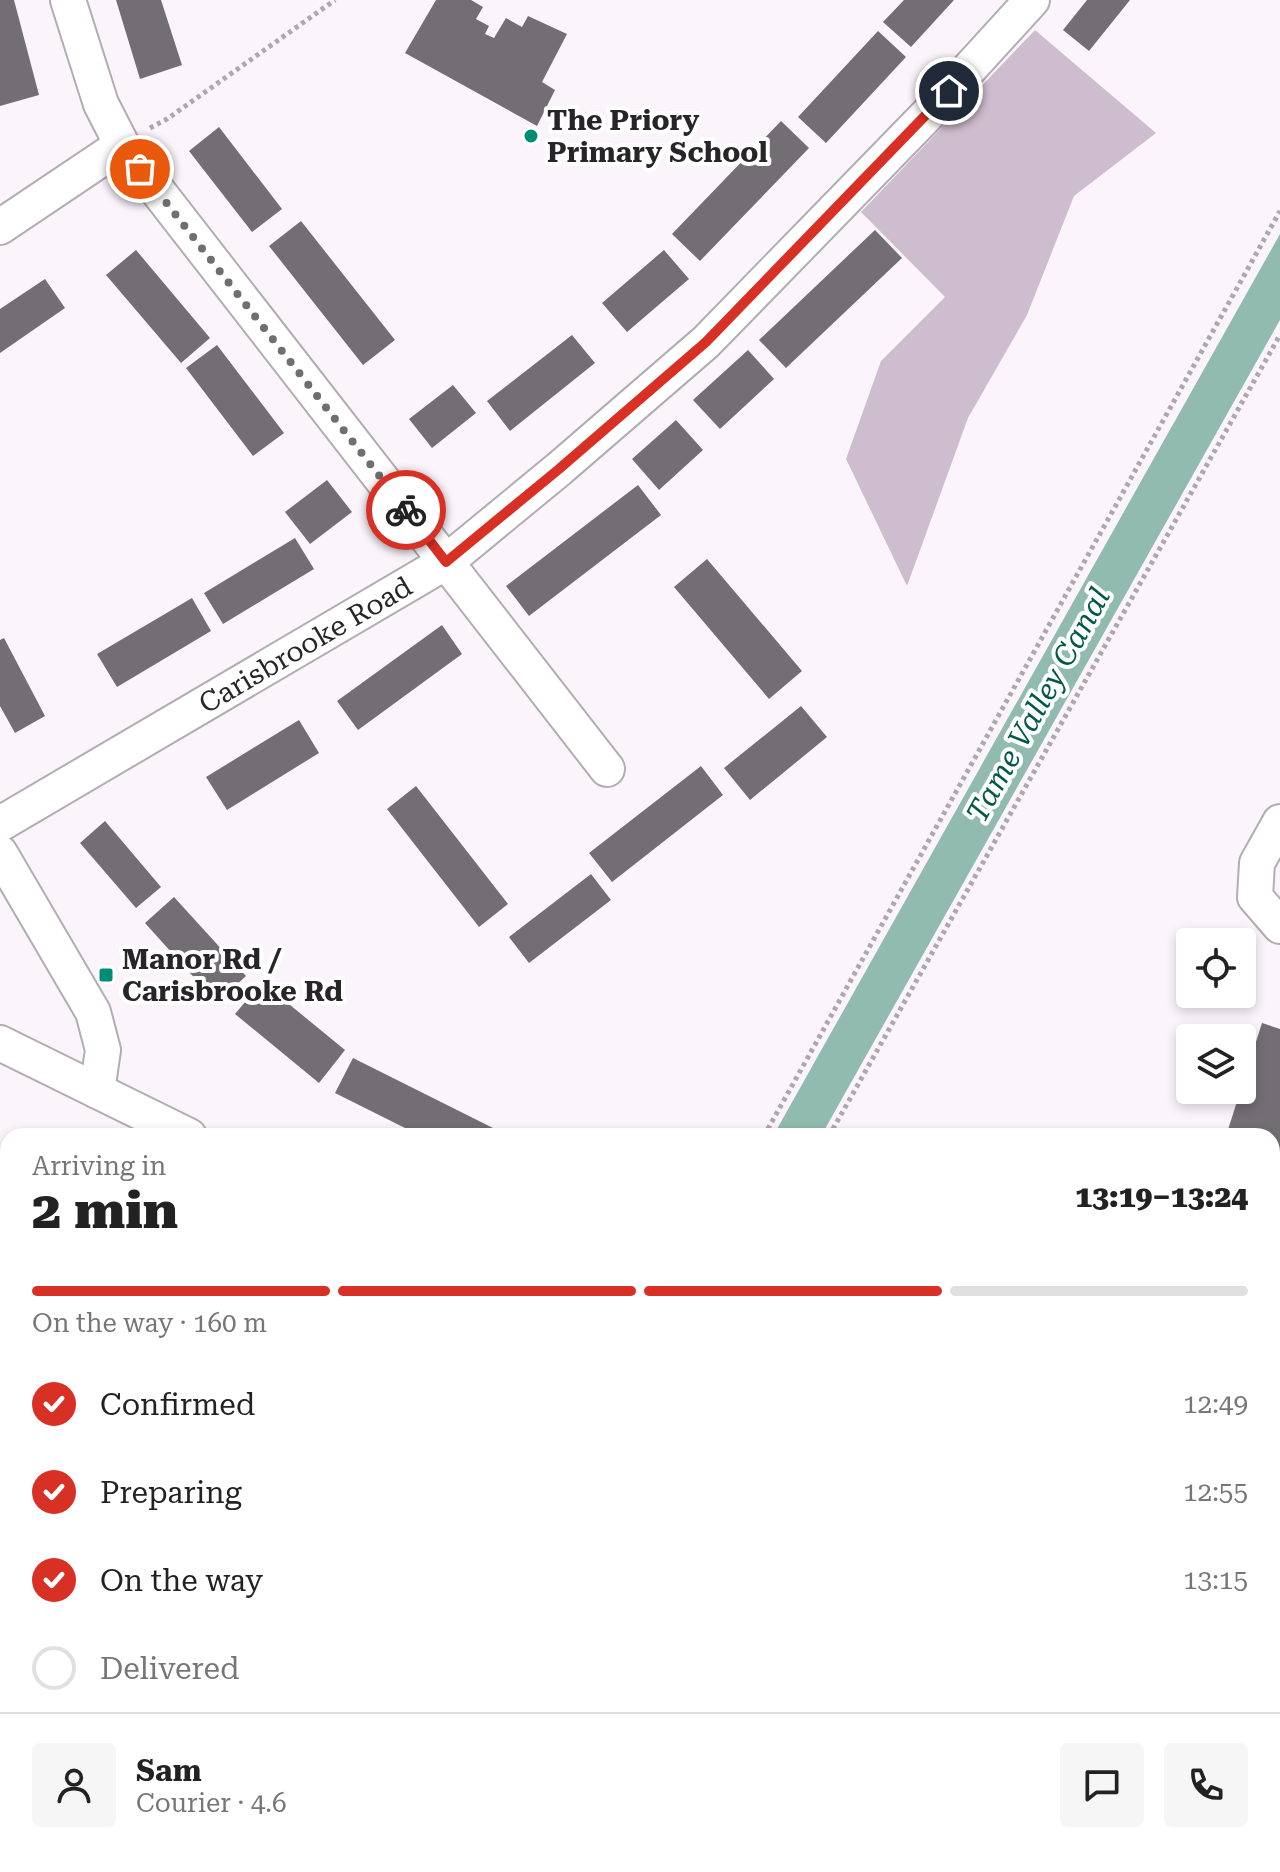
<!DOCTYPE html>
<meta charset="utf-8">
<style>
body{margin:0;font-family:"Roboto Serif",serif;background:#f6f6f6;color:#222;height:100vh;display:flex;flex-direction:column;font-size:30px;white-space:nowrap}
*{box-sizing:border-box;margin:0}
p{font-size:26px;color:#767676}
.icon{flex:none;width:44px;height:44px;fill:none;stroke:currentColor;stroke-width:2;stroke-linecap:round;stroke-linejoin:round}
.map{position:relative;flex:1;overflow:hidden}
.details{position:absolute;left:0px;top:1128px;width:1280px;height:744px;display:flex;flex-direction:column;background:#fff;border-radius:24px 24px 0 0;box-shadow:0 4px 12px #0003}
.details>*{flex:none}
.controls{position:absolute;left:1176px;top:928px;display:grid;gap:16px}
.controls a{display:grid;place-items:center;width:80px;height:80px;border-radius:8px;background:#fff;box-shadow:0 4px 12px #0003;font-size:40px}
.pin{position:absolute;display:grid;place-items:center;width:68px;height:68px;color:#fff;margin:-34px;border:4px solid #fff;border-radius:50%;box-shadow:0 2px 8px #0007}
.courier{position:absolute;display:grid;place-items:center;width:80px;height:80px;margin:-40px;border:6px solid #d93025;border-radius:50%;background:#fff;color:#222;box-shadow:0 2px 10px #0007}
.head em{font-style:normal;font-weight:800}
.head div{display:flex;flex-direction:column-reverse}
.head{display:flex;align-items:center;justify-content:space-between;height:136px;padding:0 32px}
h1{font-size:52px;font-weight:800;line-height:60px}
.bar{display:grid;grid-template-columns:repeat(4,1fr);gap:12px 8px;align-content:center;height:96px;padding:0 32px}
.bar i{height:10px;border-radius:6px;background:#e0e0e0}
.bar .on{background:#d93025}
.bar p{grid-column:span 4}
.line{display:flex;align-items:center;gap:20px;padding:0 32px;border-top:2px solid #e0e0e0}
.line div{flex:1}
.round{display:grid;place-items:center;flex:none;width:84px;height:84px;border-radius:8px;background:#f6f6f6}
ol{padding:0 32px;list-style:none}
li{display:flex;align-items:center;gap:24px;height:88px}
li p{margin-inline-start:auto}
li .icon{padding:8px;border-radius:50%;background:#d93025;color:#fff;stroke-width:4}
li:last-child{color:#767676}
li i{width:44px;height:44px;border:4px solid #e0e0e0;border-radius:50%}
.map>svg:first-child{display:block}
</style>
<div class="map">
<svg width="1280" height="1872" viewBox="0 0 1280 1872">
<rect width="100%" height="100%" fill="#fbf5fb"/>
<path fill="#cebdce" d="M1035,30L1156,133L1074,196L1027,315L968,418L907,586L846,459L881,361L945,297L861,212Z
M488,1864H990L984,1872H483Z"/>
<path fill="#91bbaf" d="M1280,234V320L821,1136H773Z"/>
<path fill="#736e73" d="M0,0H14L39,95L0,106Z
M116,0H161L182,65L140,79Z
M436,0H471L483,7L476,19L489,26L485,34L494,38L506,18L522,27L528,16L567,34L542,82L555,90L537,126L405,53Z
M904,0H954L911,47L883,22Z
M1087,0H1130L1089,51L1063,30Z
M878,31L906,57L826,143L798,117Z
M781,121L809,148L700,261L672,234Z
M219,127L282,209L252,232L189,151Z
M301,221L395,340L363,365L269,246Z
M875,230L902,258L786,368L759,340Z
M136,250L210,338L181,363L106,275Z
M664,250L689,279L627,332L602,303Z
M45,279L65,308L0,353V309Z
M572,335L595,363L510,431L487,401Z
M217,345L284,433L253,456L186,368Z
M748,350L774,379L720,429L693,400Z
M453,385L476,413L432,448L409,419Z
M676,420L703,450L659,490L632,459Z
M327,480L352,512L310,544L285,512Z
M638,485L661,515L529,616L506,586Z
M295,538L314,569L223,624L204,593Z
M707,559L802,671L769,699L674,587Z
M192,598L211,631L117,687L97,654Z
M442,625L462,654L358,730L337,701Z
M4,638L45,716L15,733L0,706V640Z
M801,706L827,737L750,800L724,768Z
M299,720L319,753L227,810L206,777Z
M701,766L723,795L612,882L589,853Z
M416,786L508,904L479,927L387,809Z
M105,821L161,887L136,908L80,843Z
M591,874L611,900L529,963L509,937Z
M174,897L246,976L217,1003L145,923Z
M262,982L345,1050L319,1083L235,1014Z
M1262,1023L1280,1029V1244L1273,1267L1272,1136H1226Z
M353,1058L495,1129L492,1136H421L335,1093Z
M3,1159L8,1161V1200L0,1196V1166Z
M1279,1298H1280V1529L1272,1527V1320Z
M0,1595L8,1600V1655L0,1669Z
M1280,1632V1692L1272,1689V1653Z
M1272,1787L1280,1790V1844L1272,1841Z
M0,1837L8,1842V1864H41L36,1872H0Z"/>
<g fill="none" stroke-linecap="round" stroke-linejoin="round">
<g stroke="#b2adb2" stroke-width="38">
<g id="minor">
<path d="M68,0L101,104L122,145L607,769"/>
<path d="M0,227L122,145"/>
<path d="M1280,822L1257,863L1255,897L1280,926"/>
<path id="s1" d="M0,824L446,562L559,469L706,342L928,114L1032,0"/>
<path d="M0,853L93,1012L103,1050L97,1091"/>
<path d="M0,1043L189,1136"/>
<path d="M0,1547L8,1533"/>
<path d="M1272,1570L1280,1573"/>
<path d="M1272,1754L1280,1758"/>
<path d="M0,1781L8,1783"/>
</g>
</g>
<path stroke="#aca8ac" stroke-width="5" stroke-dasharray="4 4" stroke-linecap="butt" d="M150,128L167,119L335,0
M764,1136L1280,211
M829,1136L1280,335
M354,1872L358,1864
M419,1872L423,1864
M607,1872V1864"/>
<use href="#minor" stroke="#fff" stroke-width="34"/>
</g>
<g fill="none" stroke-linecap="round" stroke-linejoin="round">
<path stroke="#716e71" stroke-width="8" stroke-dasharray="0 14.4" d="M140,169L406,510"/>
<path stroke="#d93025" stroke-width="10" d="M406,510L446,562L559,469L706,342L949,91"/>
</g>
<g fill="#008d75" stroke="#fff" stroke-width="3">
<circle cx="531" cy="136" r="8"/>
<rect x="98" y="967" width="16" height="16" rx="4"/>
</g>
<g text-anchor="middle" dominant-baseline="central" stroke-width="8" stroke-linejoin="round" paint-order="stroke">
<g font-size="28" font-weight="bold" fill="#272527" stroke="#fff" text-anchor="start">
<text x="547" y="120">The Priory<tspan x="547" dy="32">Primary School</tspan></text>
<text x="122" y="959">Manor Rd /<tspan x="122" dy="32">Carisbrooke Rd</tspan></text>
</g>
<g font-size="28" fill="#272527" stroke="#fff">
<text stroke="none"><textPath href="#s1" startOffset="354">Carisbrooke Road</textPath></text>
</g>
<g font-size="30" font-style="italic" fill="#025949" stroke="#fff">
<text transform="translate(1038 705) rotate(-61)">Tame Valley Canal</text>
</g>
</g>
</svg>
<div class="controls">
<a><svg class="icon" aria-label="locate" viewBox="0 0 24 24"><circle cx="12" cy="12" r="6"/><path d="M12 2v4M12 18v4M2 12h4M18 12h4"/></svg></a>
<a><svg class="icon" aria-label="layers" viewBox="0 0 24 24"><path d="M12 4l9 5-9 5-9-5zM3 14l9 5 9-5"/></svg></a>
</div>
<div class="pin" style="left:140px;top:169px;background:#ea580c"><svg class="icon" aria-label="bag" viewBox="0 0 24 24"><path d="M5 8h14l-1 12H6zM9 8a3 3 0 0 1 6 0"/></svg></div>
<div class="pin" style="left:949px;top:91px;background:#1f2937"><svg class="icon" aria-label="home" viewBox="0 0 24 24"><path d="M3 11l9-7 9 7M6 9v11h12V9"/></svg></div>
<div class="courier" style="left:406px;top:510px"><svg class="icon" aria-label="bike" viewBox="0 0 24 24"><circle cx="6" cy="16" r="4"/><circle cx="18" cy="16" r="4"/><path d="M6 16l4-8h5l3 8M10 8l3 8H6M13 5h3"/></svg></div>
<section class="details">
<div class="head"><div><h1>2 min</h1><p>Arriving in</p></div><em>13:19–13:24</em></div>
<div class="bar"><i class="on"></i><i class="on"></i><i class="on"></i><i></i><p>On the way · 160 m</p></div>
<ol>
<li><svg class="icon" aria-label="check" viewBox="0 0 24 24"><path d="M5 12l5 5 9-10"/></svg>Confirmed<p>12:49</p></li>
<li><svg class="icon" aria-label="check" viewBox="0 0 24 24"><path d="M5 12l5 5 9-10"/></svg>Preparing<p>12:55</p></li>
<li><svg class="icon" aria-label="check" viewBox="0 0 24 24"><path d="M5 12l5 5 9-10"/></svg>On the way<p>13:15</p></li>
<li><i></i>Delivered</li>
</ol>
<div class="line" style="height:144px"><a class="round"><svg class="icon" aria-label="person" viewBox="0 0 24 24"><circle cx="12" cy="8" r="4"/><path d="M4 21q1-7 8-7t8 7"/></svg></a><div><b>Sam</b><p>Courier · 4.6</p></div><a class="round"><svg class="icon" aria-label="chat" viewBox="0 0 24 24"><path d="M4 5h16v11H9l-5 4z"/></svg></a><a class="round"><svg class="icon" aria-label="phone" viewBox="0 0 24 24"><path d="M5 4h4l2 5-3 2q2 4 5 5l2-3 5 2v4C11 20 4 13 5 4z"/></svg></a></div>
</section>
</div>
